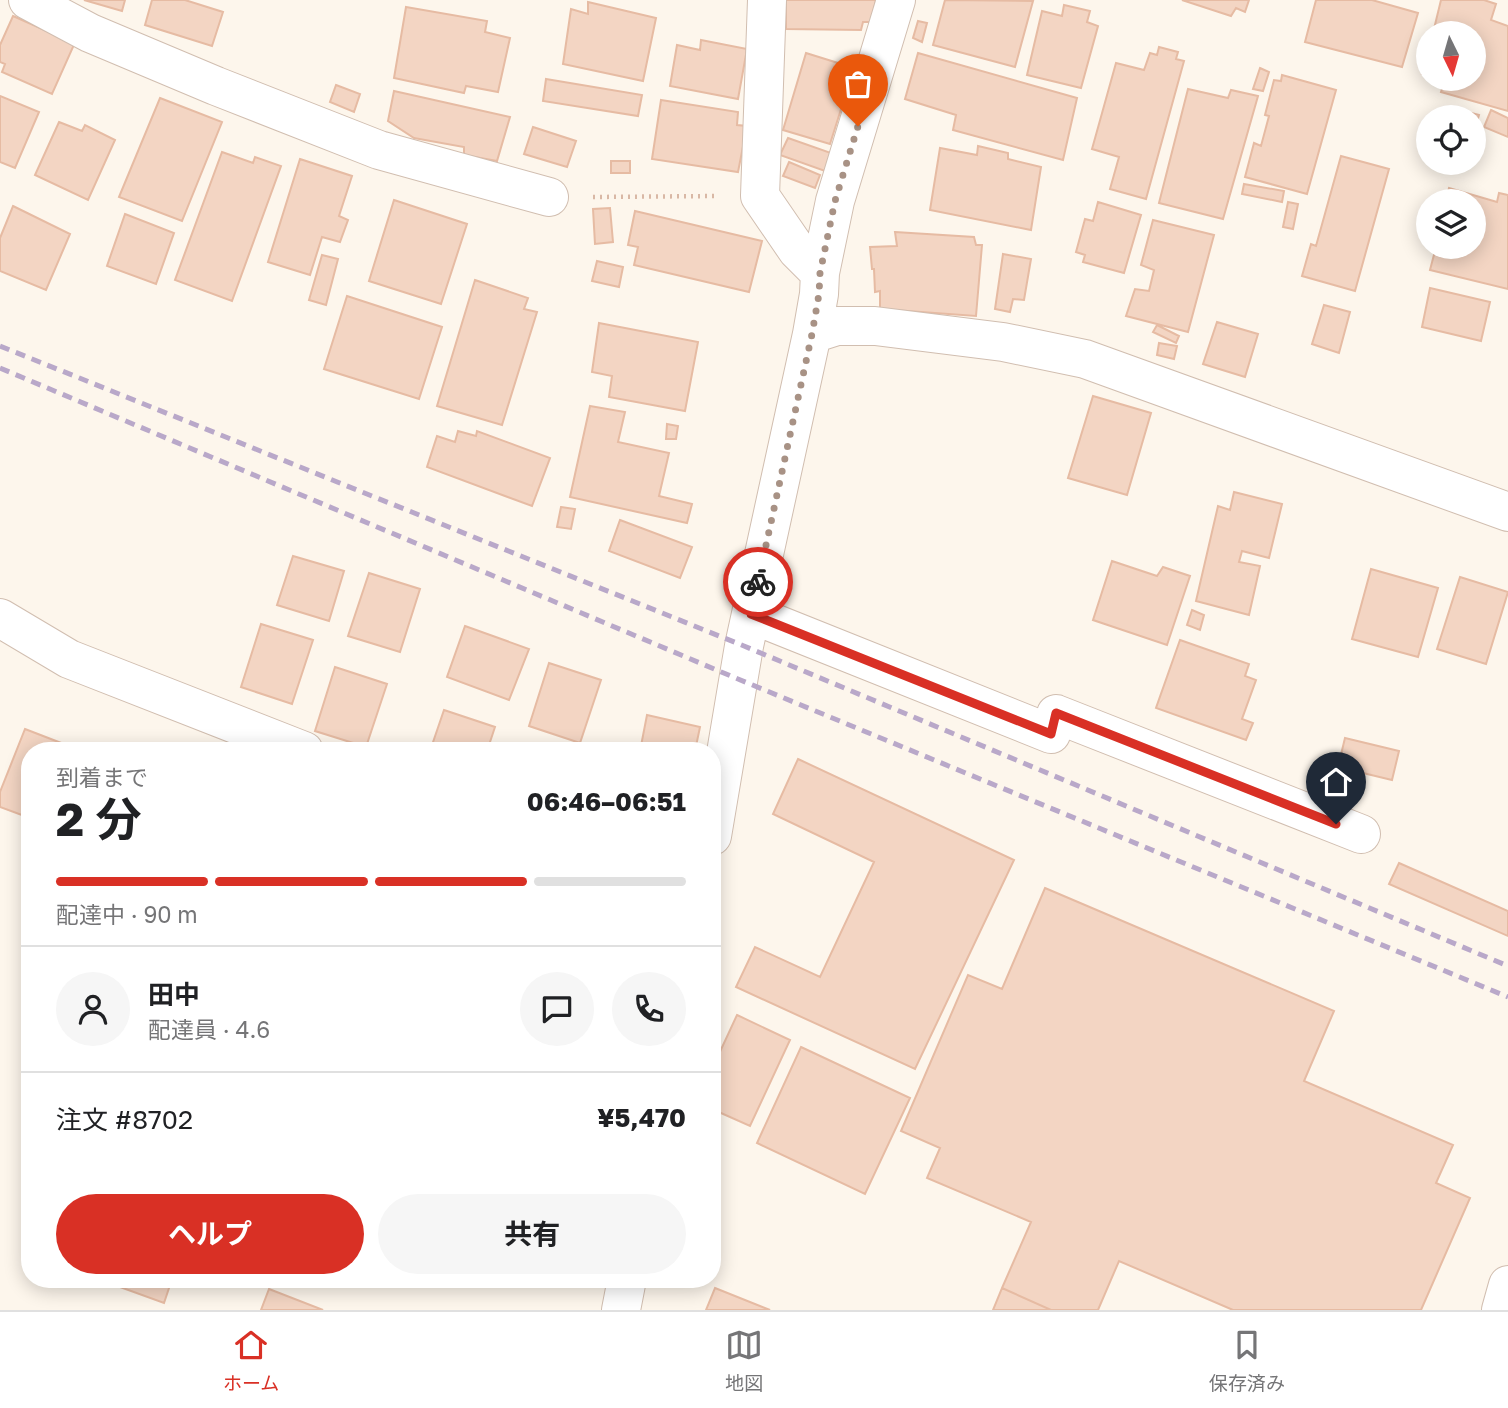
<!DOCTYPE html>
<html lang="ja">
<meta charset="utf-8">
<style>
body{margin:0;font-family:"Golos Text","Noto Sans JP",sans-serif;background:#f6f6f6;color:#202124;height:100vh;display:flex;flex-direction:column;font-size:26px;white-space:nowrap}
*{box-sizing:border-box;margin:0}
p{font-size:23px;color:#757577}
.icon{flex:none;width:38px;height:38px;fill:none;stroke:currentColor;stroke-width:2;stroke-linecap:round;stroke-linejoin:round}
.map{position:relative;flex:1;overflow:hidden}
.panel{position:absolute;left:21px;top:742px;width:700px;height:546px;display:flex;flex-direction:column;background:#fff;border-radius:28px;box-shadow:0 4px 18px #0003}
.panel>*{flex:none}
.needle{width:46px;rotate:175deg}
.tools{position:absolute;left:1416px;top:21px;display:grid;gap:14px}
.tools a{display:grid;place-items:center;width:70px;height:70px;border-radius:50%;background:#fff;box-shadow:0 4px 18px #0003;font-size:35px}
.pin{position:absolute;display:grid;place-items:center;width:60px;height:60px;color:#fff;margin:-72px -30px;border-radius:50% 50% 50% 0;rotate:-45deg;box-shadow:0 0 7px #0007}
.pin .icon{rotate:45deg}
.courier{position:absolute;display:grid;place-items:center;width:70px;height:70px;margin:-35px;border:5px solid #d93025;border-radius:50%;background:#fff;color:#222;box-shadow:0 2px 9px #0007}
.summary em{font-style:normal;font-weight:700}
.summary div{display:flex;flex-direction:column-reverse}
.summary{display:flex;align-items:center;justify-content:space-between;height:119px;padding:0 35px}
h1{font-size:46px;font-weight:700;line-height:52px}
.bar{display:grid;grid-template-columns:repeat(4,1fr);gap:10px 7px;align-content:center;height:84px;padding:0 35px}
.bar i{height:9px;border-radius:5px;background:#e0e0e0}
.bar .on{background:#d93025}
.bar p{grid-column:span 4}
.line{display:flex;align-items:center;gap:18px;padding:0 35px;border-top:2px solid #e0e0e0}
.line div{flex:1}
.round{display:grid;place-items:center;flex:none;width:74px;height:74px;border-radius:37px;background:#f6f6f6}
.action{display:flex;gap:14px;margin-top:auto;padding:14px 35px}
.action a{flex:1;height:80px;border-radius:42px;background:#d93025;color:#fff;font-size:28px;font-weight:700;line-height:80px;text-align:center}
.action a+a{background:#f6f6f6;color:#202124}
.menu{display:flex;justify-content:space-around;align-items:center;height:98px;border-top:2px solid #e0e0e0;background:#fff;font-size:19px;color:#757577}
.menu a{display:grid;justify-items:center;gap:4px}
.menu .on{color:#d93025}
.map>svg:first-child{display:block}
</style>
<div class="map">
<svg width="1508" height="1310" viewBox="0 0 1508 1310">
<rect width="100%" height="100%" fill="#fdf6ec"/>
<path fill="#f3d5c3" stroke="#e6bba3" stroke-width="2" d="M84,0H125L122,11Z
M152,0H185L223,12L212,46L145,25Z
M786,0H876L871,22H863L861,30L786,29Z
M945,0L1033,1L1015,67L933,45Z
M1182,0H1249L1245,12L1236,8L1231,16Z
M1316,0H1372L1418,13L1402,67L1305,42Z
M1441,0H1484L1496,4L1491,20L1508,26V111L1441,92L1445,80L1440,79H1474V33H1433Z
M588,2L656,18L643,81L563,64L571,9L588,14Z
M1064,5L1090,11L1087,22L1098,26L1081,88L1027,75L1042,11L1062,16Z
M406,7L487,21L485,32L510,38L498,92L466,86L464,93L394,78Z
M13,16L49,32L77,38L52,94L2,72L5,64L0,62V45Z
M918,21L927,23L922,42L913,38Z
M701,40L747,49L738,99L670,86L677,45L700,50Z
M1159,47L1178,52L1176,59L1184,61L1146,199L1110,189L1119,157L1092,149L1116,63L1144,70L1150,53L1157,55Z
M1428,50V76L1422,74Z
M806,53L854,68L830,144L783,130Z
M918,53L1077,98L1063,160L953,130L956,115L905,99Z
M1260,68L1269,72L1263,91L1253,89Z
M1282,75L1336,90L1307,194L1245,177L1254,143L1261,146L1269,116L1265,115L1274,80L1281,81Z
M546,79L642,95L638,116L543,101Z
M336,85L360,94L354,112L330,102Z
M1188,89L1228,98L1231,90L1258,96L1223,219L1159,203Z
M394,91L510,117L497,161L464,155V147L414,138L388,121Z
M0,96L39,112L15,168L0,162Z
M160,98L222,122L182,221L119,197Z
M661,100L738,112L737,125L747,126L738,172L652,159Z
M1456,109L1479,115L1475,129H1474V117H1453Z
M1491,110L1508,118V137L1484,127Z
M59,122L82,131L85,125L115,140L88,200L35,175Z
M533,127L576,141L567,167L524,154Z
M788,138L831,153L825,171L780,155Z
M978,146L1008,153V159L1041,167L1031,230L930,210L940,148L977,155Z
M222,152L253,163L255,157L281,166L232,301L175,280Z
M1341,156L1389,169L1355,291L1302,276L1311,244L1316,246Z
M300,159L352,176L339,216L348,220L340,242L322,237L310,275L268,262Z
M611,161H630V173H611Z
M789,162L820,175L815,188L783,176Z
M1244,184L1284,191L1282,202L1242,194Z
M1449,188L1497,202L1499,193L1508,195V289L1430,270L1436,247H1474V201H1446Z
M394,200L467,224L441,304L369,281Z
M1098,202L1141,215L1124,273L1083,262L1085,255L1076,252L1085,219L1093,221Z
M1288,202L1298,204L1293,229L1283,227Z
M13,206L70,234L46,290L0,271V238Z
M610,208L613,242L595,244L593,209Z
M635,211L762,241L749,292L634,265L638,247L628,245Z
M125,214L174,233L156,284L107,266Z
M1153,220L1214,235L1188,332L1126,316L1135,289L1149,291L1154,270L1141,265Z
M895,232L974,237L976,245H982L976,316L880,309V291L875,292L874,269H872L870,247L897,246Z
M1003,254L1031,259L1024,300L1013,299L1010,312L995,309Z
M322,255L338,259L326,305L309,300Z
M597,261L623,267L619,287L592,281Z
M475,280L528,298L524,309L537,312L502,425L437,406Z
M1430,288L1490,302L1481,341L1422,327Z
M347,296L442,327L419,399L324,369Z
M1324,305L1350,312L1339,353L1312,344Z
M1217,322L1258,334L1245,377L1203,364Z
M599,323L698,342L685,411L609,397L612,376L592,372Z
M1157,325L1179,336L1176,343L1153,332Z
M1159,343L1177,346L1174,359L1157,355Z
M1093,396L1151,413L1127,495L1068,478Z
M590,406L625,412L618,442L669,453L659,496L692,504L687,523L570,497Z
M667,424L678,426L676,439H666Z
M458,431L476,436L477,431L550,458L532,506L427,467L437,436L455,442Z
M1234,492L1282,504L1269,558L1242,551L1239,562L1260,566L1249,615L1196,601L1218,506L1230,510Z
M561,507L575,509L571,529L557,527Z
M620,520L692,547L680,578L609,551Z
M293,556L344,571L329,621L277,605Z
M1112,561L1157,576L1163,567L1190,576L1167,645L1093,620Z
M1371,569L1438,588L1418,657L1352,639Z
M369,573L420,589L400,652L348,636Z
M1460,577L1508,592L1486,664L1437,649Z
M1192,610L1204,615L1200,630L1187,625Z
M261,624L313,640L292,704L241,687Z
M465,626L529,649L509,700L447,677Z
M1180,640L1249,664L1245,676L1256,680L1242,719L1253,723L1246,740L1156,708Z
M549,663L601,680L580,743L529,726Z
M335,667L387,684L366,747L315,731Z
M444,710L495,727L487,751H430Z
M647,715L700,727L695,751H640Z
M25,729L82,751H30V818L0,807V792Z
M1345,738L1399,751L1392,780L1338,767Z
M798,759L1014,860L915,1069L736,987L755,947L820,977L874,862L773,814Z
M1399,863L1508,911V936L1389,884Z
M1045,888L1334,1011L1304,1081L1453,1145L1436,1183L1470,1198L1421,1310H1233L1119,1261L1098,1310H1051L1002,1288L1031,1222L927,1178L940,1148L901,1131L968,975L1002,989Z
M737,1015L790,1040L750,1126L712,1109V1069Z
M801,1047L910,1098L865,1194L757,1143Z
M98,1279H172L164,1303Z
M715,1288L770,1310H706Z
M1002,1288L1051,1310H993Z
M269,1289L323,1310H261Z"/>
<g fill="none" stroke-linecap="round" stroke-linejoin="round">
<g stroke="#d1beb0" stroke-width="40">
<path id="minor" d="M28,0L90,33L216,86L379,150L549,197
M767,0L760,196L797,250L820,273
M812,334L837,326H875L1003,342L1085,359L1508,512
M751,614L1051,734L1056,714L1361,834
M0,618L69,659L304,751
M712,836L744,646L812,334L819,294L820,273L835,201L896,0
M621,1310L627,1279
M1501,1310L1508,1285"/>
</g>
<path stroke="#d9b8a5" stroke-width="4.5" stroke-dasharray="2 5" stroke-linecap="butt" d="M593,197L717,196"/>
<use href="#minor" stroke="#fff" stroke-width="38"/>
<path stroke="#b9a8c9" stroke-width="5" stroke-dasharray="10 7" stroke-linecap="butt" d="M0,346L744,646L1508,966
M0,368L738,679L1508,997"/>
</g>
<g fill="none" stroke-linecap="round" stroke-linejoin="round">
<path stroke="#a89285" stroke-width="7" stroke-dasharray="0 12.6" d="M758,582L812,334L819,294L820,273L835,201L858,126"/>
<path stroke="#d93025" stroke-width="9" d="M758,582L751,614L1051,734L1056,713L1336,824"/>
</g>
</svg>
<div class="tools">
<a><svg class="needle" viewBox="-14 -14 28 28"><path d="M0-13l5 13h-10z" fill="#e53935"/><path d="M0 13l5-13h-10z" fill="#757577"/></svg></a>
<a><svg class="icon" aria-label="locate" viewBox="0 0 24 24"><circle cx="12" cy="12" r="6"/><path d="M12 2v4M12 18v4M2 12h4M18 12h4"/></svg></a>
<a><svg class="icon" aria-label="layers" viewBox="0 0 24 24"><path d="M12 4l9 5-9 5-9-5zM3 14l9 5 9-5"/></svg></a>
</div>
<div class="pin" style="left:858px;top:126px;background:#ea580c"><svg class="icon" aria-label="bag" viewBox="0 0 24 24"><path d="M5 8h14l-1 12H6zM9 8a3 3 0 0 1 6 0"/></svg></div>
<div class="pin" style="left:1336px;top:824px;background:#1f2937"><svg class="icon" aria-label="home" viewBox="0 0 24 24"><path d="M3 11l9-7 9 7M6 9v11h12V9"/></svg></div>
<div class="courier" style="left:758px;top:582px"><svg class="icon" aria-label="bike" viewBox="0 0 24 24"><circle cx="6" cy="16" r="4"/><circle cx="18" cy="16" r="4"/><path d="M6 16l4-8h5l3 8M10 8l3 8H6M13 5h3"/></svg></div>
<section class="panel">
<div class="summary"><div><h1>2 分</h1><p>到着まで</p></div><em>06:46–06:51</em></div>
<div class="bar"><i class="on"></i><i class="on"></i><i class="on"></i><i></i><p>配達中 · 90 m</p></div>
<div class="line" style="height:126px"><a class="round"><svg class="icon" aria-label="person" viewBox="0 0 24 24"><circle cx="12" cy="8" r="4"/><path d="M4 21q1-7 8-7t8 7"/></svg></a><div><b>田中</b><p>配達員 · 4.6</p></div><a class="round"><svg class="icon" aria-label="chat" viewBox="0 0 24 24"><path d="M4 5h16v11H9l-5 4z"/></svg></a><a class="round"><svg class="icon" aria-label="phone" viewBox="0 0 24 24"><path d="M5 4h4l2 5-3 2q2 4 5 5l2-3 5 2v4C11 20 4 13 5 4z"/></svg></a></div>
<div class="line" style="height:91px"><div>注文 #8702</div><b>¥5,470</b></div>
<div class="action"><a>ヘルプ</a><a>共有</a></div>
</section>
</div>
<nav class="menu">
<a class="on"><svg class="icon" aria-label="home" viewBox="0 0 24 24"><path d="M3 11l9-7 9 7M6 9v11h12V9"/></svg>ホーム</a>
<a><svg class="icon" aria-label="map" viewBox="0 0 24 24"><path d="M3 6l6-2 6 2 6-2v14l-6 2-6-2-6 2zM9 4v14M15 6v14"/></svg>地図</a>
<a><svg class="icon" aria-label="saved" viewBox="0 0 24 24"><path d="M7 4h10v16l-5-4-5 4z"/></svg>保存済み</a>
</nav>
